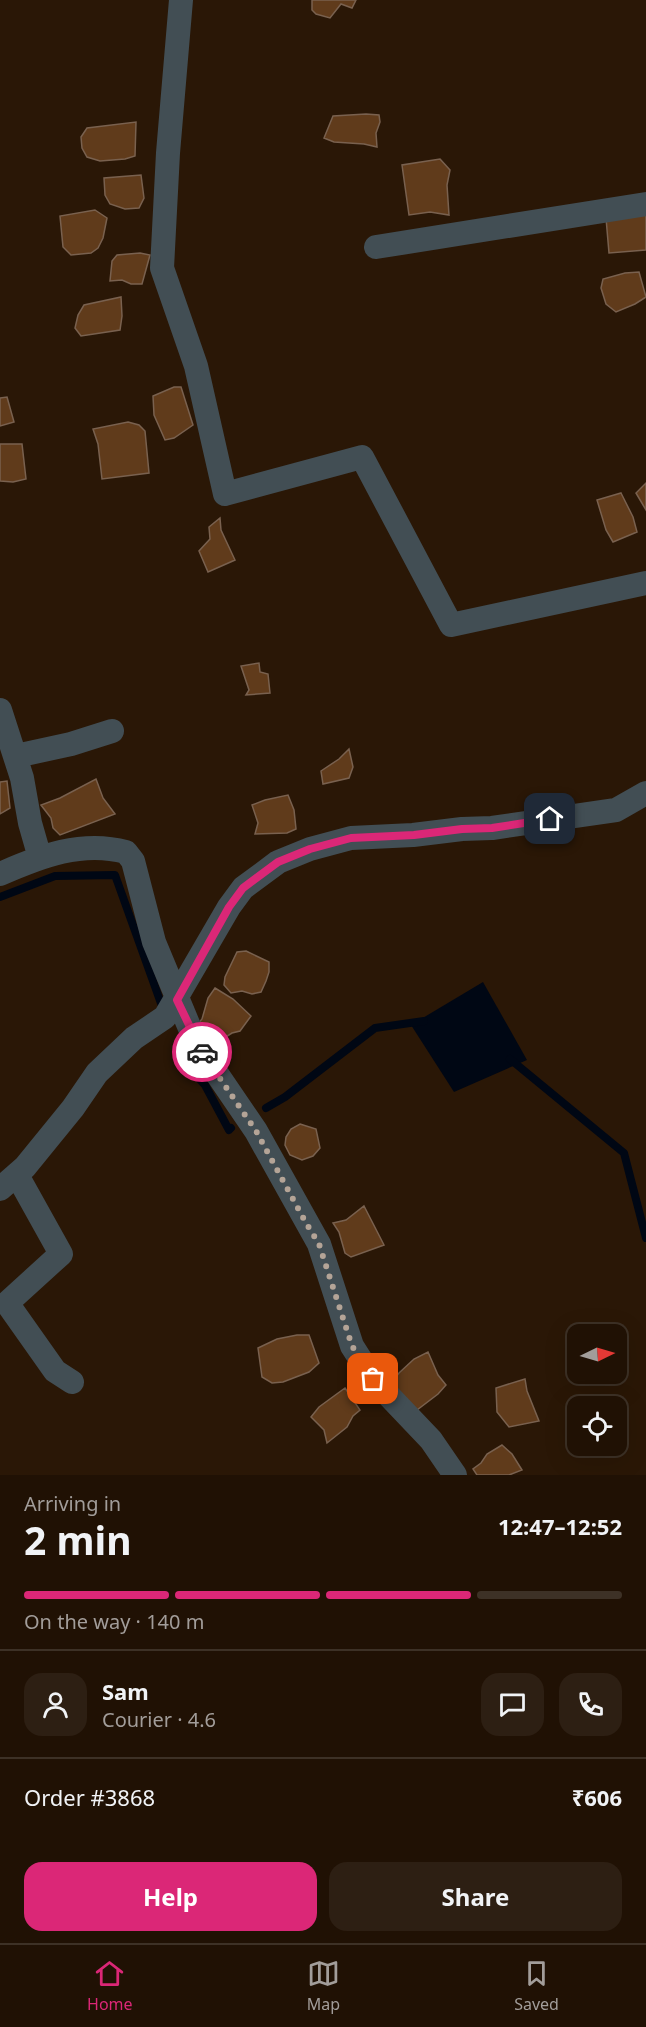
<!DOCTYPE html>
<meta charset="utf-8">
<style>
body{margin:0;font-family:"Noto Sans",sans-serif;background:#2d1f13;color:#f1f3f6;height:100vh;display:flex;flex-direction:column;font-size:22px;white-space:nowrap}
*{box-sizing:border-box;margin:0}
p{font-size:20px;color:#a29d9a}
.icon{flex:none;width:33px;height:33px;fill:none;stroke:currentColor;stroke-width:2;stroke-linecap:round;stroke-linejoin:round}
.map{position:relative;height:1475px;overflow:hidden}
.drawer{display:flex;flex-direction:column;background:#201104;flex:1}
.drawer>*{flex:none}
.needle{width:39px;rotate:85deg}
.controls{position:absolute;left:567px;top:1324px;display:grid;gap:12px}
.controls a{display:grid;place-items:center;width:60px;height:60px;border-radius:12px;background:#201104;box-shadow:0 6px 24px #0002,0 0 0 2px #3d3126;font-size:30px}
.pin{position:absolute;display:grid;place-items:center;width:51px;height:51px;color:#fff;margin:-26px;border-radius:12px;box-shadow:0 3px 9px #0006}
.courier{position:absolute;display:grid;place-items:center;width:60px;height:60px;margin:-30px;border:4px solid #db2777;border-radius:50%;background:#fff;color:#222;box-shadow:0 2px 8px #0007}
.head em{font-style:normal;font-weight:700}
.head div{display:flex;flex-direction:column-reverse}
.head{display:flex;align-items:center;justify-content:space-between;height:102px;padding:0 24px}
h1{font-size:39px;font-weight:700;line-height:45px}
.bar{display:grid;grid-template-columns:repeat(4,1fr);gap:9px 6px;align-content:center;height:72px;padding:0 24px}
.bar i{height:8px;border-radius:4px;background:#3d3126}
.bar .on{background:#db2777}
.bar p{grid-column:span 4}
.line{display:flex;align-items:center;gap:15px;padding:0 24px;border-top:2px solid #3d3126}
.line div{flex:1}
.round{display:grid;place-items:center;flex:none;width:63px;height:63px;border-radius:18px;background:#2d1f13}
.primary-button{display:flex;gap:12px;margin-top:auto;padding:12px 24px}
.primary-button a{flex:1;height:69px;border-radius:18px;background:#db2777;color:#fff;font-size:24px;font-weight:700;line-height:69px;text-align:center}
.primary-button a+a{background:#2d1f13;color:#f1f3f6}
.dock{display:flex;justify-content:space-around;align-items:center;height:84px;border-top:2px solid #3d3126;background:#201104;font-size:16px;color:#a29d9a}
.dock a{display:grid;justify-items:center;gap:3px}
.dock .on{color:#db2777}
.map>svg:first-child{display:block}
</style>
<div class="map">
<svg width="646" height="1475" viewBox="0 0 646 1475">
<rect width="100%" height="100%" fill="#2a1706"/>
<path fill="#000714" d="M483,982L527,1060L454,1092L411,1025Z"/>
<g fill="none" stroke-linecap="round" stroke-linejoin="round">
<path stroke="#000714" stroke-width="8" d="M0,897L55,876L115,875L163,1009
M181,1059L205,1085L229,1130L231,1128
M510,1059L624,1153L646,1238
M266,1108L285,1097L375,1028L424,1021"/>
</g>
<path fill="#603b1b" stroke="#79614f" stroke-width="1.5" d="M312,0H356L352,8L341,4L330,18L316,14L312,10Z
M366,114L379,115L380,122L376,133L377,147L364,144L334,142L324,138L333,116Z
M136,122L135,156L125,159L100,161L87,157L82,148L81,137L87,128Z
M440,159L450,170L447,185L449,215L430,212L409,215L402,165Z
M141,175L144,198L139,208L125,209L110,204L105,195L104,178Z
M95,210L107,218L103,238L98,248L91,253L71,255L63,247L60,216Z
M646,213V250L609,253L606,218Z
M140,253L150,255L142,284H131L122,280L110,281L112,261L117,255Z
M639,272L646,297L635,304L616,312L606,304L601,288L603,279L625,273Z
M121,297L122,316L120,330L81,336L75,328L78,315L84,305Z
M174,387H181L193,425L174,438L165,440L154,415L153,396Z
M7,397L14,422L0,426V398Z
M128,422L139,425L145,431L149,473L102,479L98,444L93,429Z
M0,444H22L26,479L13,482L0,481Z
M646,483V510L636,493Z
M621,493L633,517L637,532L613,542L606,530L597,500Z
M220,518L221,530L235,560L208,572L199,551L210,539L209,527Z
M259,663L260,672L268,674L270,693L246,695L249,690L241,666Z
M349,749L353,767L349,778L323,784L321,771L339,759Z
M96,779L103,798L115,814L60,835L53,828L51,818L41,805L60,798Z
M7,781L10,808L0,814V782Z
M288,795L294,810L296,829L287,833L255,834L258,823L252,805L265,800Z
M246,951L269,962V972L266,981L261,992L252,994L242,991L231,993L224,985L225,977L237,952Z
M215,988L233,999L251,1016L240,1031L232,1033L221,1040H211L197,1025L202,1019L208,998Z
M300,1124L316,1129L320,1148L313,1156L302,1160L290,1155L285,1145L286,1137L291,1129Z
M364,1206L384,1245L351,1257L345,1253L339,1232L333,1223L346,1220Z
M297,1335H309L319,1363L309,1372L283,1382L272,1383L262,1377L258,1348L277,1339Z
M428,1352L438,1375L446,1385L438,1394L413,1413L388,1387L399,1373L414,1359Z
M525,1379L527,1391L539,1421L509,1427L497,1412L496,1388Z
M345,1388L360,1410L353,1416L347,1427L327,1443L324,1430L311,1417L319,1407Z
M502,1445L512,1454L522,1470L509,1475H477L473,1469L481,1463L487,1454Z"/>
<g fill="none" stroke-linecap="round" stroke-linejoin="round">
<path stroke="#424e54" stroke-width="24" d="M181,0L168,153L162,268L196,366L225,494L362,457L451,625L646,583
M376,247L646,204
M0,710L22,778L30,823L40,858
M16,756L71,744L112,731
M0,874C41,856 82,840 126,852L133,861L154,942L196,1043L256,1131L319,1244L352,1346L373,1379L431,1440L455,1475
M17,1175L61,1254L7,1303L55,1371L72,1382
M0,1189L25,1167L73,1108L97,1073L134,1038L165,1017L229,907L243,888L278,862L310,849L351,838L413,835L462,829L492,828L616,810L646,793"/>
</g>
<g fill="none" stroke-linecap="round" stroke-linejoin="round">
<path stroke="#b4a497" stroke-width="6" stroke-dasharray="0 10.8" d="M202,1052L256,1131L306,1223L319,1244L352,1346L373,1379"/>
<path stroke="#db2777" stroke-width="8" d="M202,1052L177,1000L229,907L243,888L278,862L310,849L351,838L414,835L462,829L492,828L550,819"/>
</g>
</svg>
<div class="controls">
<a><svg class="needle" viewBox="-14 -14 28 28"><path d="M0-13l5 13h-10z" fill="#e53935"/><path d="M0 13l5-13h-10z" fill="#a29d9a"/></svg></a>
<a><svg class="icon" aria-label="locate" viewBox="0 0 24 24"><circle cx="12" cy="12" r="6"/><path d="M12 2v4M12 18v4M2 12h4M18 12h4"/></svg></a>
</div>
<div class="pin" style="left:373px;top:1379px;background:#ea580c"><svg class="icon" aria-label="bag" viewBox="0 0 24 24"><path d="M5 8h14l-1 12H6zM9 8a3 3 0 0 1 6 0"/></svg></div>
<div class="pin" style="left:550px;top:819px;background:#1f2937"><svg class="icon" aria-label="home" viewBox="0 0 24 24"><path d="M3 11l9-7 9 7M6 9v11h12V9"/></svg></div>
<div class="courier" style="left:202px;top:1052px"><svg class="icon" aria-label="car" viewBox="0 0 24 24"><path d="M5 17H2v-5l4-1 3-4h7l3 4 3 1v5h-3M9 17h6M6 11h13"/><circle cx="7" cy="17" r="2"/><circle cx="17" cy="17" r="2"/></svg></div>
</div>
<section class="drawer">
<div class="head"><div><h1>2 min</h1><p>Arriving in</p></div><em>12:47–12:52</em></div>
<div class="bar"><i class="on"></i><i class="on"></i><i class="on"></i><i></i><p>On the way · 140 m</p></div>
<div class="line" style="height:108px"><a class="round"><svg class="icon" aria-label="person" viewBox="0 0 24 24"><circle cx="12" cy="8" r="4"/><path d="M4 21q1-7 8-7t8 7"/></svg></a><div><b>Sam</b><p>Courier · 4.6</p></div><a class="round"><svg class="icon" aria-label="chat" viewBox="0 0 24 24"><path d="M4 5h16v11H9l-5 4z"/></svg></a><a class="round"><svg class="icon" aria-label="phone" viewBox="0 0 24 24"><path d="M5 4h4l2 5-3 2q2 4 5 5l2-3 5 2v4C11 20 4 13 5 4z"/></svg></a></div>
<div class="line" style="height:78px"><div>Order #3868</div><b>₹606</b></div>
<div class="primary-button"><a>Help</a><a>Share</a></div>
</section>
<nav class="dock">
<a class="on"><svg class="icon" aria-label="home" viewBox="0 0 24 24"><path d="M3 11l9-7 9 7M6 9v11h12V9"/></svg>Home</a>
<a><svg class="icon" aria-label="map" viewBox="0 0 24 24"><path d="M3 6l6-2 6 2 6-2v14l-6 2-6-2-6 2zM9 4v14M15 6v14"/></svg>Map</a>
<a><svg class="icon" aria-label="saved" viewBox="0 0 24 24"><path d="M7 4h10v16l-5-4-5 4z"/></svg>Saved</a>
</nav>
